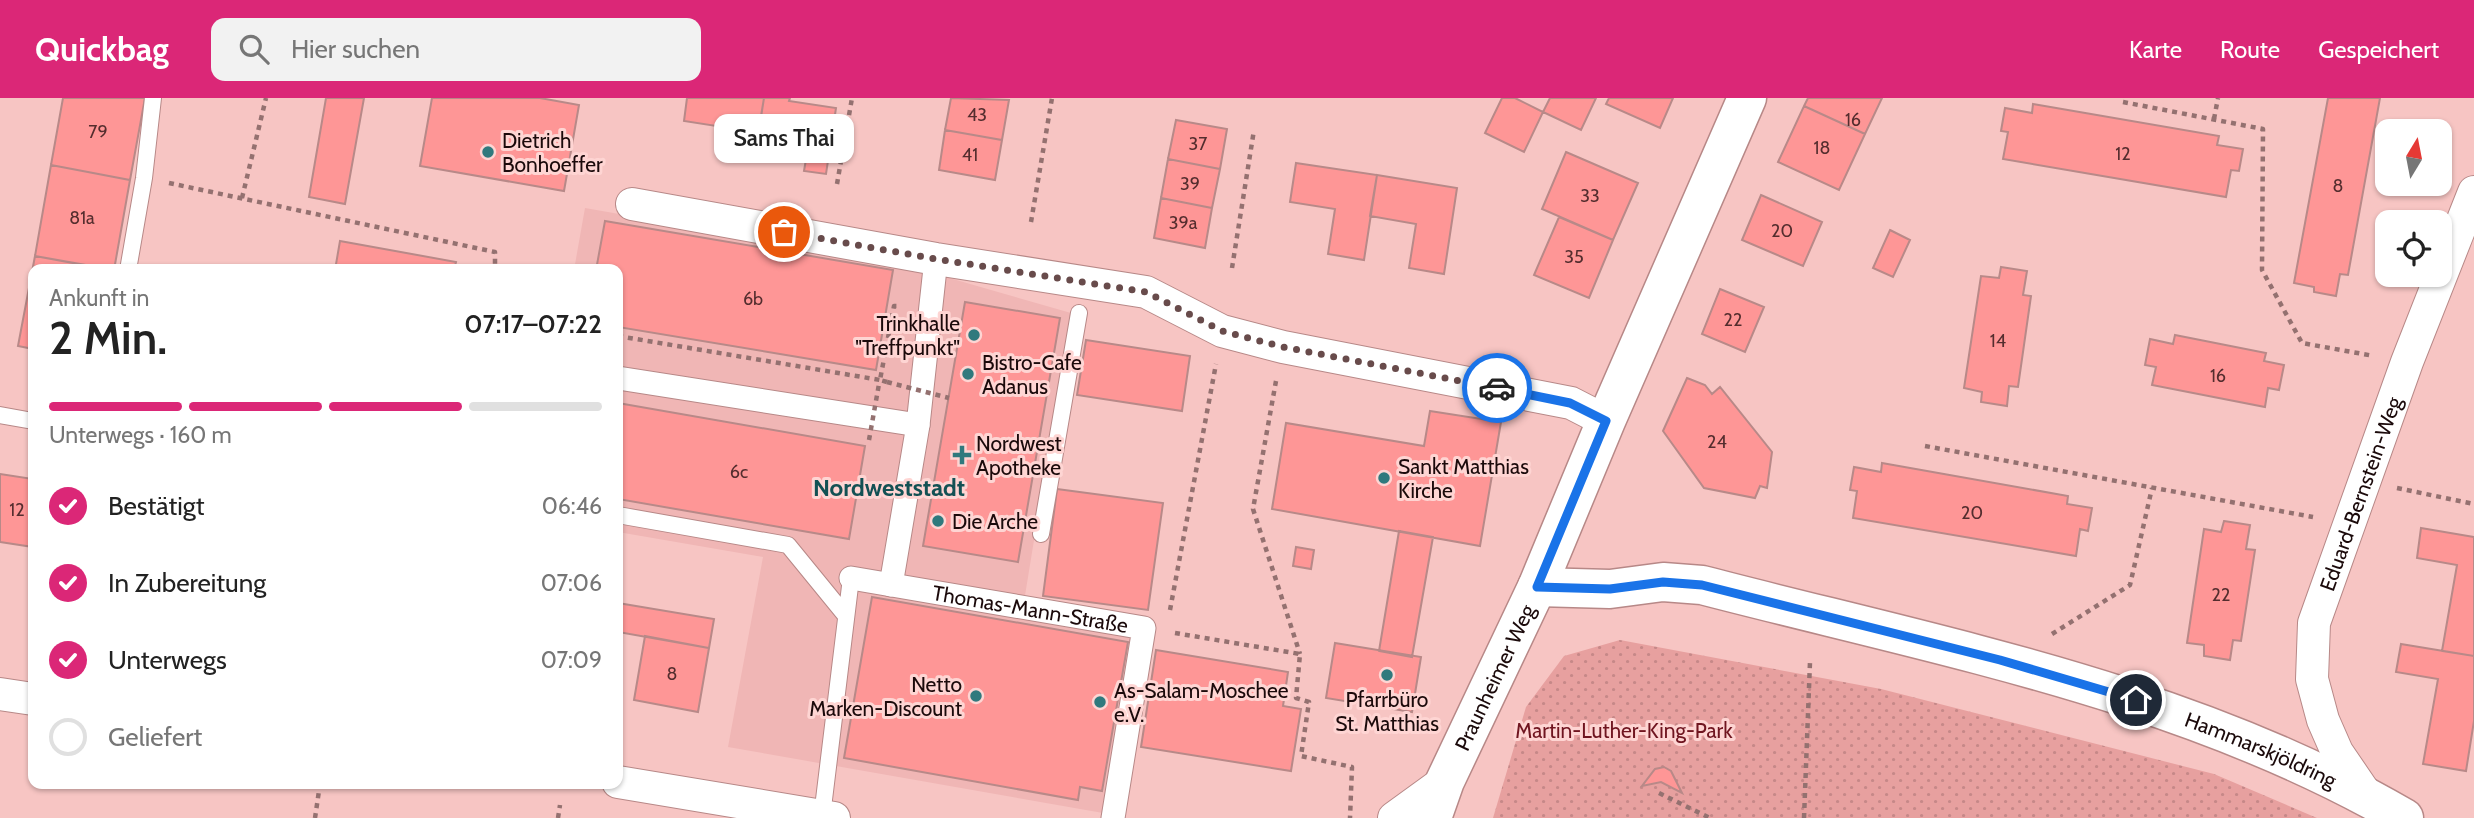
<!DOCTYPE html>
<html lang="de">
<meta charset="utf-8">
<style>
body{margin:0;font-family:Cabin,sans-serif;background:#f2f2f2;color:#222;height:100vh;display:flex;flex-direction:column;font-size:26px;white-space:nowrap}
*{box-sizing:border-box;margin:0}
p{font-size:23px;color:#767676}
.icon{flex:none;width:38px;height:38px;fill:none;stroke:currentColor;stroke-width:2;stroke-linecap:round;stroke-linejoin:round}
.map{position:relative;flex:1;overflow:hidden}
.sheet{position:absolute;left:28px;top:166px;width:595px;height:525px;display:flex;flex-direction:column;background:#fff;border-radius:14px;box-shadow:0 2px 5px #0004}
.sheet>*{flex:none}
.needle{width:46px;rotate:10deg}
.tools{position:absolute;left:2375px;top:21px;display:grid;gap:14px}
.tools a{display:grid;place-items:center;width:77px;height:77px;border-radius:14px;background:#fff;box-shadow:0 2px 5px #0004;font-size:35px}
.pin{position:absolute;display:grid;place-items:center;width:60px;height:60px;color:#fff;margin:-30px;border:4px solid #fff;border-radius:50%;box-shadow:0 2px 7px #0007}
.courier{position:absolute;display:grid;place-items:center;width:70px;height:70px;margin:-35px;border:5px solid #1a73e8;border-radius:50%;background:#fff;color:#222;box-shadow:0 2px 9px #0007}
.bubble{position:absolute;height:49px;border-radius:14px;background:#fff;box-shadow:0 2px 5px #0004;font-size:23px;font-weight:600;line-height:49px;text-align:center}
.headline em{font-style:normal;font-weight:600}
.headline div{display:flex;flex-direction:column-reverse}
.headline{display:flex;align-items:center;justify-content:space-between;height:119px;padding:0 21px}
h1{font-size:46px;font-weight:600;line-height:52px}
.bar{display:grid;grid-template-columns:repeat(4,1fr);gap:10px 7px;align-content:center;height:84px;padding:0 21px}
.bar i{height:9px;border-radius:5px;background:#e0e0e0}
.bar .active{background:#db2777}
.bar p{grid-column:span 4}
ol{padding:0 21px;list-style:none}
li{display:flex;align-items:center;gap:21px;height:77px}
li p{margin-inline-start:auto}
li .icon{padding:7px;border-radius:50%;background:#db2777;color:#fff;stroke-width:4}
li:last-child{color:#767676}
li i{width:38px;height:38px;border:4px solid #e0e0e0;border-radius:50%}
header{display:flex;align-items:center;gap:42px;box-sizing:border-box;height:98px;padding:0 35px;background:#db2777;color:#fff}
header strong{font-size:33px}
nav{display:flex;gap:38px;margin-inline-start:auto;font-size:24px}
.search{width:490px;height:63px;background:#f2f2f2;display:flex;align-items:center;gap:18px;box-sizing:border-box;padding:0 24px;border-radius:14px;color:#767676;font-size:26px}
.map>svg:first-child{display:block}
</style>
<header>
<strong>Quickbag</strong>
<div class="search"><svg class="icon" aria-label="search" viewBox="0 0 24 24"><circle cx="10" cy="10" r="6"/><path d="M15 15l6 6"/></svg>Hier suchen</div>
<nav><a>Karte</a><a>Route</a><a>Gespeichert</a></nav>
</header>
<div class="map">
<svg width="2474" height="720" viewBox="0 0 2474 720">
<defs>
<pattern id="park-dots" width="8" height="8" patternUnits="userSpaceOnUse" patternTransform="scale(1.75)"><rect width="8" height="8" fill="#e7a09f"/><path d="M2 2h.1M6 6h.1" fill="none" stroke="#c68888" stroke-width="1.8" stroke-linecap="round"/></pattern>
</defs>
<rect width="100%" height="100%" fill="#f7c5c3"/>
<path fill="#f0b6b5" d="M585,110L897,165L1071,215L1022,516L1137,538L1103,715L728,649L763,459L618,434V172H574Z"/>
<path fill="url(#park-dots)" d="M1620,542L1881,591L2214,676L2317,720H1493L1526,609L1564,558Z"/>
<path fill="#fe9696" stroke="#b88988" stroke-width="2" d="M63,0H145L130,82L51,67Z
M326,0H364L345,106L309,99Z
M432,0H540L579,7L564,93L420,68Z
M687,0H764L754,64L731,61L736,31L684,23Z
M764,0H790L789,3L836,10L826,76L804,73L809,44L758,36Z
M951,0L1009,2L1002,42L945,32Z
M1502,0H1515L1543,14L1524,54L1485,35Z
M1550,0H1596L1581,32L1543,14Z
M1609,0H1673L1660,30L1606,6Z
M1808,0H1882L1865,36L1804,8Z
M2328,0H2380L2348,177L2340,176L2336,198L2314,194V189L2294,185Z
M2033,6L2219,38L2217,47L2243,51L2239,73L2231,72L2226,99L2003,61L2008,34L2001,33L2005,10L2032,15Z
M1804,8L1865,36L1839,92L1778,64Z
M1176,22L1227,31L1220,71L1168,61Z
M945,32L1002,42L995,82L939,72Z
M1566,54L1638,85L1613,142L1542,111Z
M1168,61L1220,71L1212,110L1161,100Z
M1296,65L1377,77L1364,162L1328,156L1335,111L1290,104Z
M51,67L130,82L114,172L35,158Z
M1377,77L1457,90L1444,176L1409,170L1416,126L1370,118Z
M1761,97L1822,124L1803,168L1742,142Z
M1161,100L1212,110L1205,150L1154,140Z
M1559,119L1613,142L1589,200L1534,177Z
M605,123L893,172L876,272L618,229V172H596Z
M1890,132L1910,142L1893,179L1873,170Z
M340,143L456,164L454,172H335Z
M35,158L111,172H33V251L18,248Z
M2001,169L2027,173L2023,197L2031,198L2018,289L2009,288L2007,308L1981,304L1982,294L1964,290L1981,178L1999,180Z
M1720,191L1764,209L1745,254L1702,236Z
M965,204L1060,220L1018,464L923,448Z
M2175,237L2266,255L2264,263L2284,267L2279,292L2268,290L2265,309L2152,287L2156,269L2145,267L2150,241L2173,246Z
M1086,242L1190,258L1182,313L1077,297Z
M1687,280L1705,287L1712,296L1720,289L1772,354L1767,390L1760,388L1755,400L1704,390L1663,333Z
M618,305L865,348L849,441L618,401Z
M1430,313L1501,324L1480,448L1272,411L1286,325L1424,348Z
M1882,365L2068,398L2067,406L2092,410L2088,433L2080,431L2076,458L1853,420L1857,393L1850,392L1854,369L1881,374Z
M0,376L33,381V449L0,444Z
M1057,391L1163,405L1148,512L1043,498Z
M2224,423L2250,427L2246,451L2255,452L2241,543L2233,542L2230,562L2204,558V547L2187,545L2204,431L2221,434Z
M2421,430L2474,439V558L2442,553L2457,467L2417,460Z
M1399,433L1433,439L1412,559L1379,553Z
M1296,449L1314,452L1311,471L1293,468Z
M872,499L1128,544L1102,693L1080,689L1078,702L844,660Z
M618,505L714,521L709,550L618,534Z
M645,538L709,550L698,614L634,602Z
M1335,545L1421,559L1412,614L1326,600Z
M2401,546L2474,558V623L2466,673L2423,666L2438,581L2396,574Z
M1156,552L1288,574L1283,608L1301,611L1291,673L1141,649Z
M1664,669L1671,673L1682,695L1661,684L1642,688L1655,671Z"/>
<g fill="none" stroke-linecap="round" stroke-linejoin="round">
<g stroke="#b78887" stroke-width="18">
<path id="service" d="M128,172L144,80L153,0
M0,317L33,323
M618,417L788,447L846,518
M1041,436L1079,215
M822,718L851,480"/>
</g>
<g stroke="#b78887" stroke-width="25">
<g id="pedestrian">
<path d="M618,280L918,327"/>
<path id="s1" d="M851,480L1144,530L1113,720"/>
<path d="M891,487L918,327L936,161"/>
</g>
</g>
<g stroke="#b78887" stroke-width="34">
<g id="minor">
<path d="M632,106L936,161L1146,194L1222,233L1283,249L1571,305L1606,323"/>
<path d="M0,596L33,601"/>
<path d="M618,684L834,720"/>
<path id="s2" d="M2367,698L2337,654L2323,622L2312,581L2314,525L2407,264L2474,94"/>
<path d="M1394,720L1445,683"/>
</g>
</g>
<g stroke="#b78887" stroke-width="41">
<g id="secondary">
<path id="s3" d="M1537,489L1610,491L1663,484L1702,487C1940,549 2190,595 2404,720"/>
<path id="s4" d="M1432,720L1445,683L1537,489L1606,323L1747,0"/>
</g>
</g>
<path stroke="#947170" stroke-width="4.5" stroke-dasharray="5 5" stroke-linecap="butt" d="M2123,4L2263,31L2262,172L2302,245L2374,258
M2214,21L2218,0
M169,85L495,154V172
M837,86L852,0
M242,100L266,0
M1031,124L1052,0
M1232,170L1254,32
M618,238L880,282L879,286
M1276,283L1253,411L1300,556
M887,284L880,282L894,208H900
M1925,348L2313,419
M2397,390L2474,406
M1170,512L1216,266
M1175,535L1300,556L1296,600L1309,604L1301,658L1352,669L1350,720
M2052,536L2130,487L2152,390
M1659,695L1710,720
M315,720L320,686
M558,720L560,707
M1804,720L1810,564"/>
<use href="#service" stroke="#fff" stroke-width="16"/>
<use href="#pedestrian" stroke="#fff" stroke-width="23"/>
<use href="#minor" stroke="#fff" stroke-width="32"/>
<use href="#secondary" stroke="#fff" stroke-width="38"/>
<path stroke="#947170" stroke-width="4.5" stroke-dasharray="5 5" stroke-linecap="butt" d="M887,284L949,300
M869,342L879,286"/>
</g>
<g fill="none" stroke-linecap="round" stroke-linejoin="round">
<path stroke="#684b4b" stroke-width="7" stroke-dasharray="0 12.6" d="M784,134L936,161L1146,194L1222,233L1283,249L1497,290"/>
<path stroke="#1a73e8" stroke-width="9" d="M1497,290L1570,305L1606,323L1537,489L1610,491L1663,484L1702,487L2000,562L2136,602"/>
</g>
<g fill="#30797d" stroke="#fed5d3" stroke-width="2.5">
<circle cx="488" cy="54" r="7"/>
<circle cx="974" cy="237" r="7"/>
<circle cx="968" cy="276" r="7"/>
<path d="M958.5 346.5h7v7h7v7h-7v7h-7v-7h-7v-7h7z"/>
<circle cx="1384" cy="380" r="7"/>
<circle cx="938" cy="423" r="7"/>
<circle cx="1387" cy="577" r="7"/>
<circle cx="976" cy="598" r="7"/>
<circle cx="1100" cy="604" r="7"/>
</g>
<g text-anchor="middle" dominant-baseline="central" stroke-width="6" stroke-linejoin="round" paint-order="stroke">
<g font-size="18" fill="#542d2e">
<text x="977" y="17">43</text>
<text x="1853" y="22">16</text>
<text x="98" y="34">79</text>
<text x="1198" y="46">37</text>
<text x="1822" y="50">18</text>
<text x="2123" y="56">12</text>
<text x="970" y="57">41</text>
<text x="1190" y="86">39</text>
<text x="2338" y="88">8</text>
<text x="1590" y="98">33</text>
<text x="82" y="120">81a</text>
<text x="1183" y="125">39a</text>
<text x="1782" y="133">20</text>
<text x="1574" y="159">35</text>
<text x="753" y="201">6b</text>
<text x="1733" y="222">22</text>
<text x="1998" y="243">14</text>
<text x="2218" y="278">16</text>
<text x="1717" y="344">24</text>
<text x="739" y="374">6c</text>
<text x="17" y="412">12</text>
<text x="1972" y="415">20</text>
<text x="2221" y="497">22</text>
<text x="672" y="576">8</text>
</g>
<g font-size="21" fill="#1b0a0b" stroke="#fed5d3" text-anchor="start">
<text x="502" y="42">Dietrich<tspan x="502" dy="24">Bonhoeffer</tspan></text>
<text x="960" y="225" text-anchor="end">Trinkhalle<tspan x="960" dy="24">"Treffpunkt"</tspan></text>
<text x="982" y="264">Bistro-Cafe<tspan x="982" dy="24">Adanus</tspan></text>
<text x="976" y="345">Nordwest<tspan x="976" dy="24">Apotheke</tspan></text>
<text x="1398" y="368">Sankt Matthias<tspan x="1398" dy="24">Kirche</tspan></text>
<text x="952" y="423">Die Arche</text>
<text x="962" y="586" text-anchor="end">Netto<tspan x="962" dy="24">Marken-Discount</tspan></text>
<text x="1114" y="592">As-Salam-Moschee<tspan x="1114" dy="24">e.V.</tspan></text>
<text x="1387" y="601" text-anchor="middle">Pfarrbüro<tspan x="1387" dy="24">St. Matthias</tspan></text>
</g>
<g font-size="21" fill="#1b0a0b" stroke="#fed5d3">
<text stroke="none"><textPath href="#s2" startOffset="324">Eduard-Bernstein-Weg</textPath></text>
<text stroke="none"><textPath href="#s1" startOffset="182">Thomas-Mann-Straße</textPath></text>
<text stroke="none"><textPath href="#s4" startOffset="154">Praunheimer Weg</textPath></text>
<text stroke="none"><textPath href="#s3" startOffset="749">Hammarskjöldring</textPath></text>
</g>
<g font-size="21" fill="#701520" stroke="#fed5d3">
<text x="1624" y="632">Martin-Luther-King-Park</text>
</g>
<g font-size="24" font-weight="bold" fill="#135154" stroke="#fed5d3">
<text x="889" y="389">Nordweststadt</text>
</g>
</g>
</svg>
<div class="tools">
<a><svg class="needle" viewBox="-14 -14 28 28"><path d="M0-13l5 13h-10z" fill="#e53935"/><path d="M0 13l5-13h-10z" fill="#767676"/></svg></a>
<a><svg class="icon" aria-label="locate" viewBox="0 0 24 24"><circle cx="12" cy="12" r="6"/><path d="M12 2v4M12 18v4M2 12h4M18 12h4"/></svg></a>
</div>
<div class="pin" style="left:784px;top:134px;background:#ea580c"><svg class="icon" aria-label="bag" viewBox="0 0 24 24"><path d="M5 8h14l-1 12H6zM9 8a3 3 0 0 1 6 0"/></svg></div>
<div class="pin" style="left:2136px;top:602px;background:#1f2937"><svg class="icon" aria-label="home" viewBox="0 0 24 24"><path d="M3 11l9-7 9 7M6 9v11h12V9"/></svg></div>
<div class="courier" style="left:1497px;top:290px"><svg class="icon" aria-label="car" viewBox="0 0 24 24"><path d="M5 17H2v-5l4-1 3-4h7l3 4 3 1v5h-3M9 17h6M6 11h13"/><circle cx="7" cy="17" r="2"/><circle cx="17" cy="17" r="2"/></svg></div>
<div class="bubble" style="left:714px;top:16px;width:140px">Sams Thai</div>
<section class="sheet">
<div class="headline"><div><h1>2 Min.</h1><p>Ankunft in</p></div><em>07:17–07:22</em></div>
<div class="bar"><i class="active"></i><i class="active"></i><i class="active"></i><i></i><p>Unterwegs · 160 m</p></div>
<ol>
<li><svg class="icon" aria-label="check" viewBox="0 0 24 24"><path d="M5 12l5 5 9-10"/></svg>Bestätigt<p>06:46</p></li>
<li><svg class="icon" aria-label="check" viewBox="0 0 24 24"><path d="M5 12l5 5 9-10"/></svg>In Zubereitung<p>07:06</p></li>
<li><svg class="icon" aria-label="check" viewBox="0 0 24 24"><path d="M5 12l5 5 9-10"/></svg>Unterwegs<p>07:09</p></li>
<li><i></i>Geliefert</li>
</ol>
</section>
</div>
